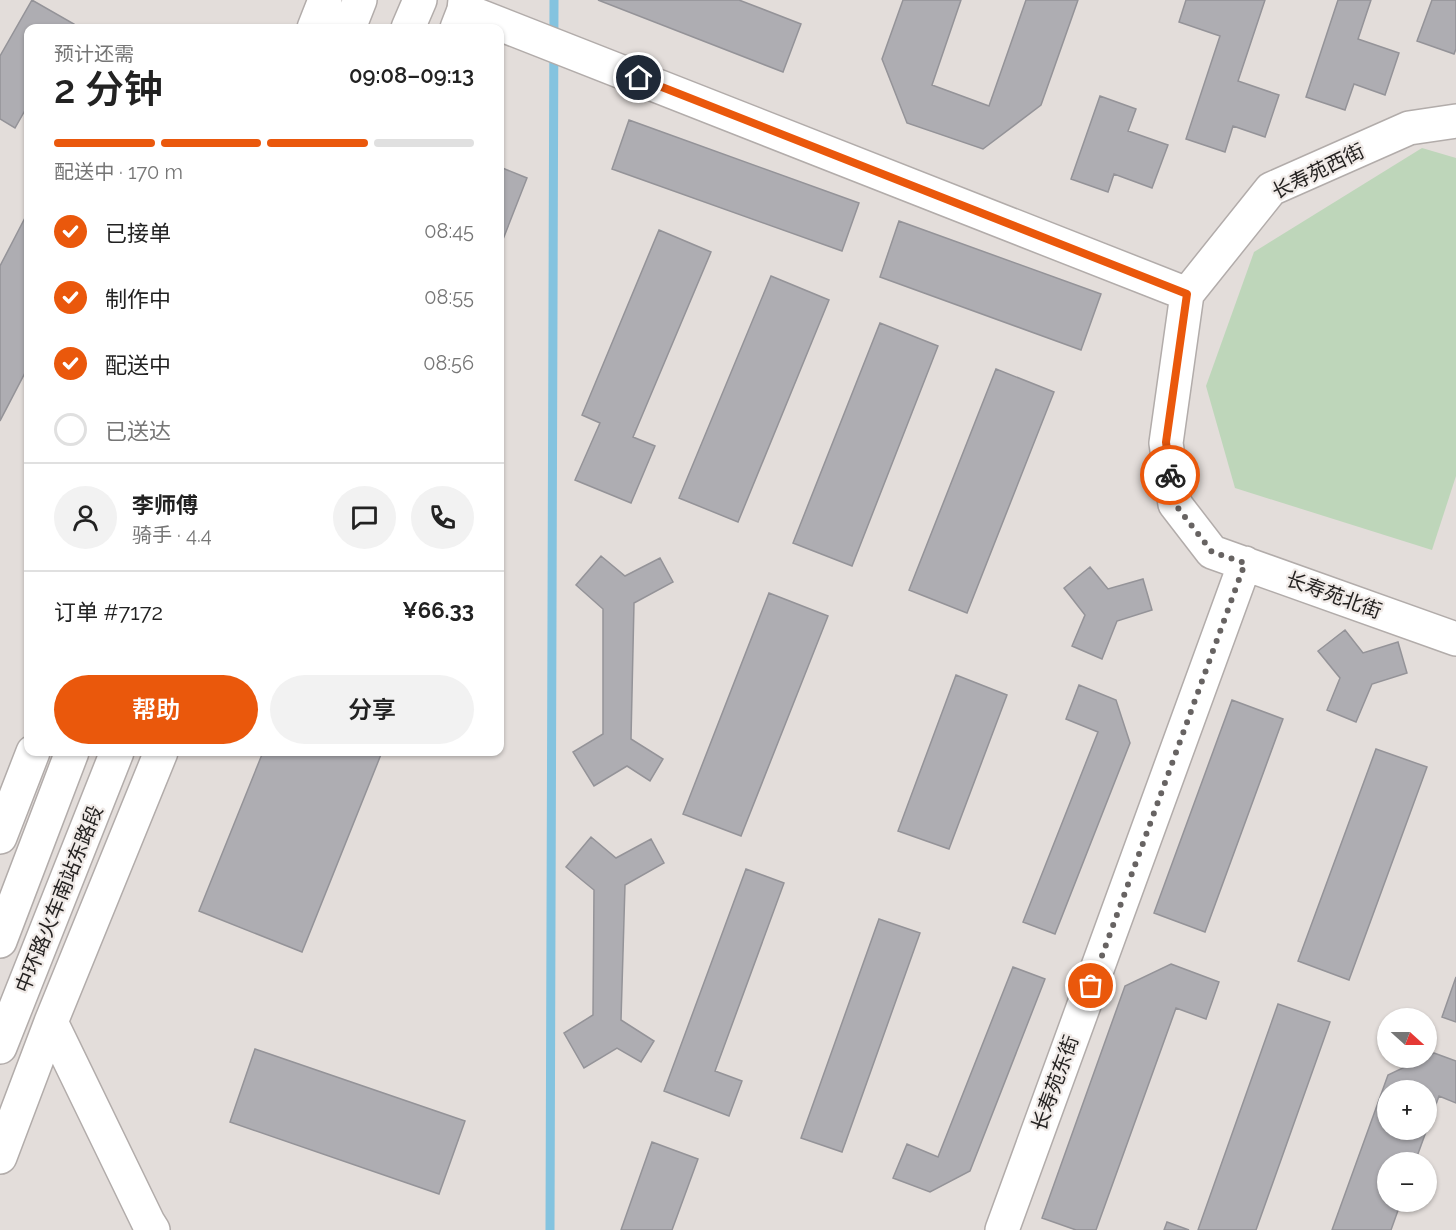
<!DOCTYPE html>
<html lang="zh">
<meta charset="utf-8">
<style>
body{margin:0;font-family:Raleway,"Noto Sans SC",sans-serif;background:#f2f2f2;color:#222;height:100vh;display:flex;flex-direction:column;font-size:22px;white-space:nowrap}
*{box-sizing:border-box;margin:0}
p{font-size:20px;color:#767676}
.icon{flex:none;width:33px;height:33px;fill:none;stroke:currentColor;stroke-width:2;stroke-linecap:round;stroke-linejoin:round}
.map{position:relative;flex:1;overflow:hidden}
.side{position:absolute;left:24px;top:24px;width:480px;height:732px;display:flex;flex-direction:column;background:#fff;border-radius:12px;box-shadow:0 2px 4px #0004}
.side>*{flex:none}
.needle{width:39px;rotate:111deg}
.tools{position:absolute;left:1377px;top:1008px;display:grid;gap:12px}
.tools a{display:grid;place-items:center;width:60px;height:60px;border-radius:50%;background:#fff;box-shadow:0 2px 4px #0004;font-size:30px}
.pin{position:absolute;display:grid;place-items:center;width:51px;height:51px;color:#fff;margin:-26px;border:3px solid #fff;border-radius:50%;box-shadow:0 2px 6px #0007}
.courier{position:absolute;display:grid;place-items:center;width:60px;height:60px;margin:-30px;border:4px solid #ea580c;border-radius:50%;background:#fff;color:#222;box-shadow:0 2px 8px #0007}
.headline em{font-style:normal;font-weight:600}
.headline div{display:flex;flex-direction:column-reverse}
.headline{display:flex;align-items:center;justify-content:space-between;height:102px;padding:0 30px}
h1{font-size:39px;font-weight:600;line-height:45px}
.bar{display:grid;grid-template-columns:repeat(4,1fr);gap:9px 6px;align-content:center;height:72px;padding:0 30px}
.bar i{height:8px;border-radius:4px;background:#e0e0e0}
.bar .active{background:#ea580c}
.bar p{grid-column:span 4}
.line{display:flex;align-items:center;gap:15px;padding:0 30px;border-top:2px solid #e0e0e0}
.line div{flex:1}
.round{display:grid;place-items:center;flex:none;width:63px;height:63px;border-radius:32px;background:#f2f2f2}
ol{padding:0 30px;list-style:none}
li{display:flex;align-items:center;gap:18px;height:66px}
li p{margin-inline-start:auto}
li .icon{padding:6px;border-radius:50%;background:#ea580c;color:#fff;stroke-width:4}
li:last-child{color:#767676}
li i{width:33px;height:33px;border:3px solid #e0e0e0;border-radius:50%}
.action{display:flex;gap:12px;margin-top:auto;padding:12px 30px}
.action a{flex:1;height:69px;border-radius:36px;background:#ea580c;color:#fff;font-size:24px;font-weight:600;line-height:69px;text-align:center}
.action a+a{background:#f2f2f2;color:#222}
.map>svg:first-child{display:block}
</style>
<div class="map">
<svg width="1456" height="1230" viewBox="0 0 1456 1230">
<rect width="100%" height="100%" fill="#e3ddda"/>
<path fill="#bed6ba" d="M1422,148L1456,158V476L1432,550L1235,488L1206,386L1254,252Z"/>
<g fill="none" stroke-linecap="round" stroke-linejoin="round">
<path stroke="#84c3df" stroke-width="9" d="M550,1230L554,0"/>
</g>
<path fill="#aeadb2" stroke="#949398" stroke-width="1.5" fill-rule="evenodd" d="M32,0L74,24L72,28H28V105L15,128L0,119V56Z
M598,0H739L801,24L783,72Z
M903,0H961L932,85L989,106L1026,0H1078L1041,105L983,149L907,123L882,59Z
M1186,0H1265L1238,81L1279,95L1265,137L1233,126L1225,152L1186,139L1220,36L1179,22Z
M1338,0H1371L1358,39L1399,53L1385,95L1354,84L1345,110L1306,97Z
M1432,0H1456V49L1454,54L1417,41Z
M1100,96L1136,109L1128,131L1168,145L1152,188L1114,174L1108,192L1071,179Z
M629,120L859,203L842,251L612,169Z
M500,167L527,178L500,247Z
M28,212V367L0,421V266Z
M899,221L1101,294L1081,350L880,277Z
M659,230L711,252L633,437L655,446L631,503L575,480L600,423L582,415Z
M771,276L829,300L738,522L679,498Z
M880,323L938,346L852,566L793,543Z
M996,369L1054,392L967,613L909,590Z
M601,556L625,576L660,558L673,582L634,603L631,739L663,759L650,781L627,766L594,786L573,752L603,734V609L576,585Z
M1090,567L1108,589L1143,579L1152,610L1117,621L1102,659L1072,646L1085,615L1064,588Z
M769,593L828,616L741,836L683,814Z
M1345,630L1363,653L1398,642L1407,673L1372,684L1356,722L1327,710L1340,678L1318,651Z
M956,675L1007,695L949,849L898,831Z
M1079,685L1116,700L1130,743L1055,934L1023,922L1098,732L1066,719Z
M1232,700L1283,719L1205,932L1154,913Z
M1376,749L1427,767L1349,980L1298,961Z
M263,752H382L302,952L199,911Z
M591,837L616,858L651,839L664,863L625,885L621,1020L654,1041L641,1062L617,1048L584,1068L564,1033L593,1015L594,890L566,867Z
M746,869L784,883L715,1071L742,1081L729,1116L664,1091Z
M879,919L920,933L842,1152L801,1138Z
M1171,964L1219,982L1206,1019L1176,1008L1096,1230H1076L1042,1218L1125,986Z
M1013,967L1045,979L970,1171L930,1192L893,1178L907,1144L938,1157Z
M1456,977V1022L1442,1017Z
M1278,1004L1330,1022L1256,1230H1198Z
M255,1049L465,1121L439,1194L230,1122Z
M1434,1053L1456,1061V1103L1439,1096L1415,1162H1388V1202H1401L1391,1230H1332L1388,1075ZM1388,1090H1426V1130H1388Z
M652,1142L698,1159L672,1230H621Z
M1167,1222L1189,1230H1164Z"/>
<g fill="none" stroke-linecap="round" stroke-linejoin="round">
<g stroke="#b2acaa" stroke-width="36">
<path id="minor" d="M464,10L1187,294L1166,443L1175,504L1212,552L1456,639
M1187,294L1271,189L1409,128L1456,121
M1002,1230L1245,563"/>
</g>
<g stroke="#b2acaa" stroke-width="36">
<path id="major" d="M314,28L325,0
M349,28L360,0
M408,28L420,0
M457,28L464,10L465,0
M0,837L33,752
M0,941L72,752
M51,1022L148,1222L153,1230
M0,1047L117,752
M0,1157L51,1022L161,752"/>
</g>
<use href="#minor" stroke="#fff" stroke-width="33"/>
<use href="#major" stroke="#fff" stroke-width="33"/>
</g>
<g fill="none" stroke-linecap="round" stroke-linejoin="round">
<path stroke="#676362" stroke-width="6" stroke-dasharray="0 10.8" d="M1091,986L1245,563L1212,552L1175,504L1170,475"/>
<path stroke="#ea580c" stroke-width="8" d="M639,78L1187,294L1166,442L1170,475"/>
</g>
<g text-anchor="middle" dominant-baseline="central" stroke-width="4.5" stroke-linejoin="round" paint-order="stroke">
<g font-size="20" fill="#242221" stroke="#f0eae7">
<text transform="translate(1318 171) rotate(-26)">长寿苑西街</text>
<text transform="translate(1334 595) rotate(20)">长寿苑北街</text>
<text transform="translate(59 899) rotate(-68)">中环路火车南站东路段</text>
<text transform="translate(1055 1083) rotate(-70)">长寿苑东街</text>
</g>
</g>
</svg>
<div class="tools">
<a><svg class="needle" viewBox="-14 -14 28 28"><path d="M0-13l5 13h-10z" fill="#e53935"/><path d="M0 13l5-13h-10z" fill="#767676"/></svg></a>
<a>+</a>
<a>−</a>
</div>
<div class="pin" style="left:1091px;top:986px;background:#ea580c"><svg class="icon" aria-label="bag" viewBox="0 0 24 24"><path d="M5 8h14l-1 12H6zM9 8a3 3 0 0 1 6 0"/></svg></div>
<div class="pin" style="left:639px;top:78px;background:#1f2937"><svg class="icon" aria-label="home" viewBox="0 0 24 24"><path d="M3 11l9-7 9 7M6 9v11h12V9"/></svg></div>
<div class="courier" style="left:1170px;top:475px"><svg class="icon" aria-label="bike" viewBox="0 0 24 24"><circle cx="6" cy="16" r="4"/><circle cx="18" cy="16" r="4"/><path d="M6 16l4-8h5l3 8M10 8l3 8H6M13 5h3"/></svg></div>
<section class="side">
<div class="headline"><div><h1>2 分钟</h1><p>预计还需</p></div><em>09:08–09:13</em></div>
<div class="bar"><i class="active"></i><i class="active"></i><i class="active"></i><i></i><p>配送中 · 170 m</p></div>
<ol>
<li><svg class="icon" aria-label="check" viewBox="0 0 24 24"><path d="M5 12l5 5 9-10"/></svg>已接单<p>08:45</p></li>
<li><svg class="icon" aria-label="check" viewBox="0 0 24 24"><path d="M5 12l5 5 9-10"/></svg>制作中<p>08:55</p></li>
<li><svg class="icon" aria-label="check" viewBox="0 0 24 24"><path d="M5 12l5 5 9-10"/></svg>配送中<p>08:56</p></li>
<li><i></i>已送达</li>
</ol>
<div class="line" style="height:108px"><a class="round"><svg class="icon" aria-label="person" viewBox="0 0 24 24"><circle cx="12" cy="8" r="4"/><path d="M4 21q1-7 8-7t8 7"/></svg></a><div><b>李师傅</b><p>骑手 · 4.4</p></div><a class="round"><svg class="icon" aria-label="chat" viewBox="0 0 24 24"><path d="M4 5h16v11H9l-5 4z"/></svg></a><a class="round"><svg class="icon" aria-label="phone" viewBox="0 0 24 24"><path d="M5 4h4l2 5-3 2q2 4 5 5l2-3 5 2v4C11 20 4 13 5 4z"/></svg></a></div>
<div class="line" style="height:78px"><div>订单 #7172</div><b>¥66.33</b></div>
<div class="action"><a>帮助</a><a>分享</a></div>
</section>
</div>
